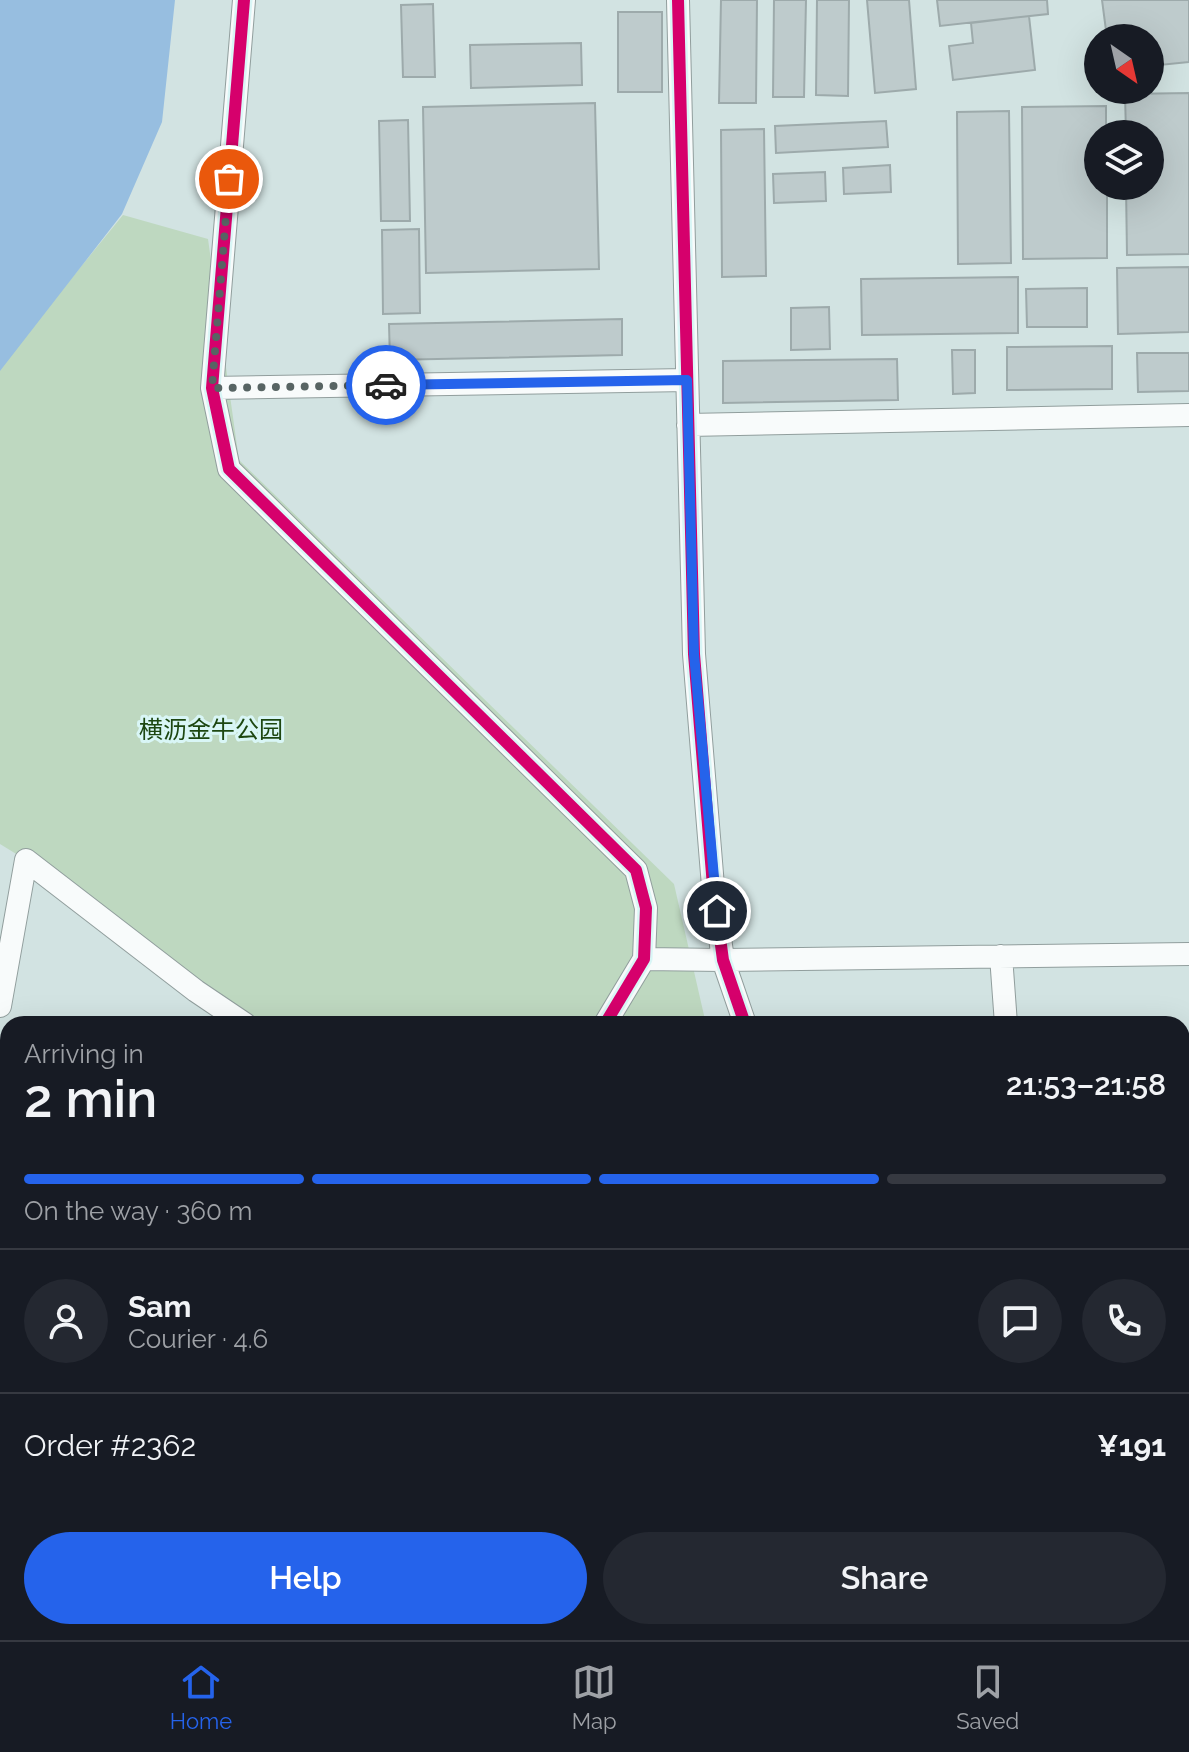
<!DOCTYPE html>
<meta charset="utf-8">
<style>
body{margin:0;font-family:Raleway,"Noto Sans SC",sans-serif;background:#242831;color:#f1f3f6;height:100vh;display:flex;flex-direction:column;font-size:30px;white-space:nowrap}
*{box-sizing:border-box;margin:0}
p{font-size:26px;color:#9ea1a6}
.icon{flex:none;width:44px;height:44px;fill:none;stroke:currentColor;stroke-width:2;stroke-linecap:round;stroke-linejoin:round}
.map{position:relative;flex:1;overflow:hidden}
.details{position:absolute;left:0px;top:1016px;width:1190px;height:624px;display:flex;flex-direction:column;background:#171b24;border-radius:24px 24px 0 0;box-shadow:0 8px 32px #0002}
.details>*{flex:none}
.needle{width:52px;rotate:146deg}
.controls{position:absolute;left:1084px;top:24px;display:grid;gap:16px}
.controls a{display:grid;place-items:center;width:80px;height:80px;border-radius:50%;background:#171b24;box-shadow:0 8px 32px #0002;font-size:40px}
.pin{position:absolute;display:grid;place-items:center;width:68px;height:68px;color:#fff;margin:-34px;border:4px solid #fff;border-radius:50%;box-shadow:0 2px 8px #0007}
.courier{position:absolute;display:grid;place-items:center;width:80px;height:80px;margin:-40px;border:6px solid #2563eb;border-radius:50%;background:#fff;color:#222;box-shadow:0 2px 10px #0007}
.head em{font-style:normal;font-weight:600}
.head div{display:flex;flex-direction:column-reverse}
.head{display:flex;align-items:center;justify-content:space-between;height:136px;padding:0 24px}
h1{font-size:52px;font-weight:600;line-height:60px}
.bar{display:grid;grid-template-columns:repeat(4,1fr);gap:12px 8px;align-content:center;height:96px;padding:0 24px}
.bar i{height:10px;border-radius:6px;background:#363941}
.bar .current{background:#2563eb}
.bar p{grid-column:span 4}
.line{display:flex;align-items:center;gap:20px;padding:0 24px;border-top:2px solid #363941}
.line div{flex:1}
.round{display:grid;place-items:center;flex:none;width:84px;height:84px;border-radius:42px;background:#242831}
.primary-button{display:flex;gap:16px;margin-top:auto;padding:16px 24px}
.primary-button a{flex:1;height:92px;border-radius:48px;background:#2563eb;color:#fff;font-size:32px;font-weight:600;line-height:92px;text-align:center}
.primary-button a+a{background:#242831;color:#f1f3f6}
.menu{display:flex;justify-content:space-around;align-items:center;height:112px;border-top:2px solid #363941;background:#171b24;font-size:22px;color:#9ea1a6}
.menu a{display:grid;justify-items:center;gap:4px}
.menu .current{color:#2563eb}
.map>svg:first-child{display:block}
</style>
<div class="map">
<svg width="1189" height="1640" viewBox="0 0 1189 1640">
<rect width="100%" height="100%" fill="#d2e3e2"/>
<path fill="#bed8c0" d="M123,215L208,239L239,460L674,884L706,1024H245L26,860L0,844V366Z"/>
<path fill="#97bee0" d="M0,0H175L162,122L122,214L0,371Z
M1189,1229V1359L1182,1357V1236Z"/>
<path fill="#becbcc" stroke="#9daaab" stroke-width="2" d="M721,0H757L756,103H719Z
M774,0H806L804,97H773Z
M817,0H849L848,96L816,95Z
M867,0H909L916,89L875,93Z
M937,0H1047L1048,14L940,26Z
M1102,0H1189V62L1150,66V38H1107Z
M433,4L435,77H403L401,5Z
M618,12H662V92H618Z
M1029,16L1035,70L953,80L949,46L973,43L971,23Z
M581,43L582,85L471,88L470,45Z
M1189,93V254L1127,255L1126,186H1150V134H1126L1125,94Z
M595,103L599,269L426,273L423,107Z
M1106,106V134H1098V186H1107V258L1023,259L1022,107Z
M1009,111L1011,263L958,264L957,112Z
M408,120L410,221H381L379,121Z
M886,121L888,147L776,153L775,126Z
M764,129L766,276L722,277L721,130Z
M890,165L891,192L844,194L843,168Z
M825,172L826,201L774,203L773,174Z
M419,229L420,313L383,314L382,230Z
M1189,267V332L1118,334L1117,268Z
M1018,277V333L862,335L861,279Z
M1087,288V327H1027L1026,289Z
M829,307L830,349L791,350V308Z
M622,319V355L390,360L389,324Z
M1112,346V389L1007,390V347Z
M952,350H975V393L953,394Z
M1137,353H1189V391L1138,392Z
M897,359L898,400L723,403V361Z
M0,1464L8,1466V1555L0,1604Z
M77,1632H257L255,1640H75Z"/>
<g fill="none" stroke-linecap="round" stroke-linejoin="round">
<g stroke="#919e9d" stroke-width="24">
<path id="minor" d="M244,0L212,388L229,469L636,870L646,908L644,959L605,1024
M678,0L694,654L713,886L723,960L745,1024
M212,388L687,380
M688,425L1189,415
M1001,956L1006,1024
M644,959L723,960L1189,954
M0,1006L26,860L196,991L245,1024
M1182,1420L1189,1416
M1182,1622L1189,1629
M645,1632L654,1640
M981,1632L984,1640
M58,1640L60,1632
M324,1640L325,1632
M1145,1640L1154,1632"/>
</g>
<use href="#minor" stroke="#f8fbfb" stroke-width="22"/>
<g stroke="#d9f6f6" stroke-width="17">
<path id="cycleway" d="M244,0L212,388L229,469L636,870L646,908L644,959L605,1024
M678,0L694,654L713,886L723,960L745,1024"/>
</g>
<use href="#cycleway" stroke="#d6006c" stroke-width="12"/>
</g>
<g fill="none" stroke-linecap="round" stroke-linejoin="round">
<path stroke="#576463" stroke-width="8" stroke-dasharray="0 14.4" d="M229,179L212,388L386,385"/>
<path stroke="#2563eb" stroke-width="10" d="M386,385L687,380L694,654L717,911"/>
</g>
<g text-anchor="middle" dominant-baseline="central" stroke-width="6" stroke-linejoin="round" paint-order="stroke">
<g font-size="24" fill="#1d4711" stroke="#d9f6f6">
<text x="211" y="729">横沥金牛公园</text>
</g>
</g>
</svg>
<div class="controls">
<a><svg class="needle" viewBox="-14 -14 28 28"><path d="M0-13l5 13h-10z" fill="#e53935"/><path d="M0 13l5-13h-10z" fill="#9ea1a6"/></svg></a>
<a><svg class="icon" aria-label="layers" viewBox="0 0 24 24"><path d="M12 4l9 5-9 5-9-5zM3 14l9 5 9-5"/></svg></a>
</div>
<div class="pin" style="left:229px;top:179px;background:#ea580c"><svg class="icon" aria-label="bag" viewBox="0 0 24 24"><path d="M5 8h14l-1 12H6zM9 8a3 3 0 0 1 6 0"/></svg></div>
<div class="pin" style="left:717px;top:911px;background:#1f2937"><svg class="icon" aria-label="home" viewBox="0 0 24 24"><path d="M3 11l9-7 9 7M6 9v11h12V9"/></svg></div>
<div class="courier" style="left:386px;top:385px"><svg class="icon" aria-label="car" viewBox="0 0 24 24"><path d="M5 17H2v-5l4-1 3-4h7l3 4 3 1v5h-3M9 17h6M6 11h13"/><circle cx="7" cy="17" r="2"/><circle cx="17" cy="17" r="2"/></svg></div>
<section class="details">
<div class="head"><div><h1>2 min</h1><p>Arriving in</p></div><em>21:53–21:58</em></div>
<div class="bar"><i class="current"></i><i class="current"></i><i class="current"></i><i></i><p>On the way · 360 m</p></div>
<div class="line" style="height:144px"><a class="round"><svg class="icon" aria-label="person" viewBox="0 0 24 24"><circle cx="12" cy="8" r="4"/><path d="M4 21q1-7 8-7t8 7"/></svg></a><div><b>Sam</b><p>Courier · 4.6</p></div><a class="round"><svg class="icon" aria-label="chat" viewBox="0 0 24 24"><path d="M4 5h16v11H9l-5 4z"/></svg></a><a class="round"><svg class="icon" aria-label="phone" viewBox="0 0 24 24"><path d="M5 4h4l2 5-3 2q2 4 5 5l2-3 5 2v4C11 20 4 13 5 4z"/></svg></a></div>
<div class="line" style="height:104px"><div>Order #2362</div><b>¥191</b></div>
<div class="primary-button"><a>Help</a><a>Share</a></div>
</section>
</div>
<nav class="menu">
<a class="current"><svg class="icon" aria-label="home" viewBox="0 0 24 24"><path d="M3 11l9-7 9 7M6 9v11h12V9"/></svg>Home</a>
<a><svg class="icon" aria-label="map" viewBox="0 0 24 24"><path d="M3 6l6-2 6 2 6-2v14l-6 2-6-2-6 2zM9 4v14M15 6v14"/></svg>Map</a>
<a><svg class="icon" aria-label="saved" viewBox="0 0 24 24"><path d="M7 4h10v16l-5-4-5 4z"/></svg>Saved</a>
</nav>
